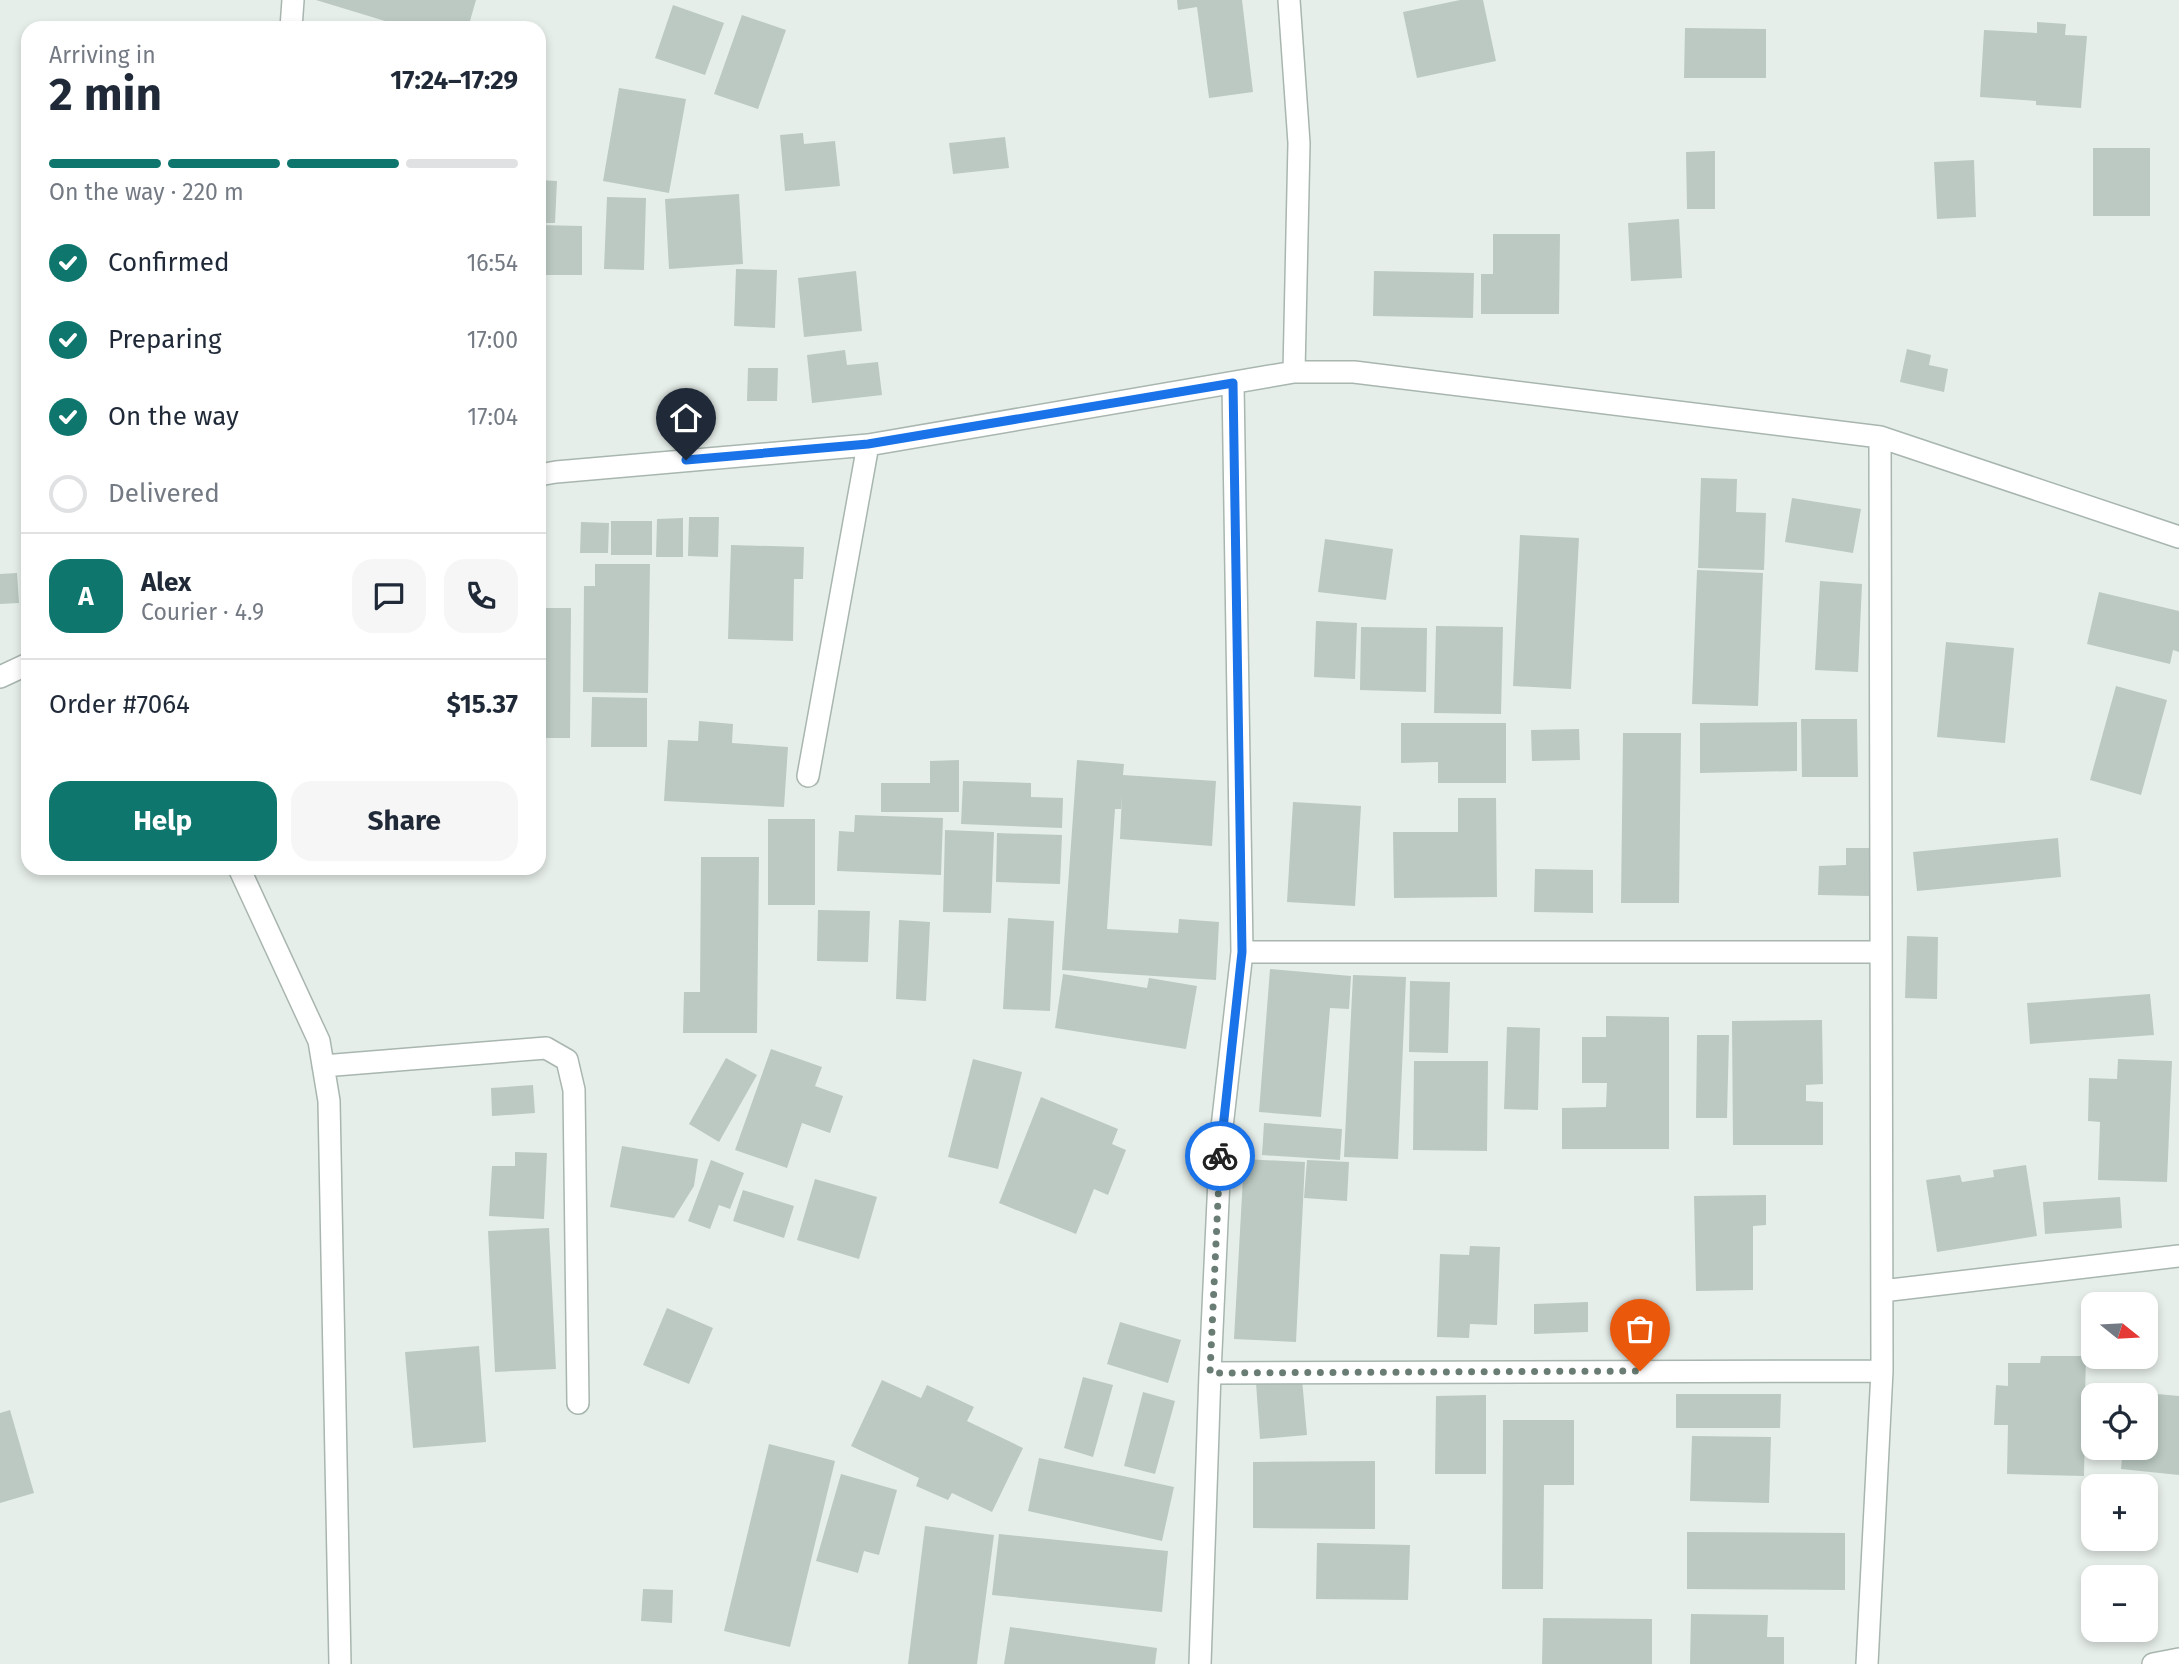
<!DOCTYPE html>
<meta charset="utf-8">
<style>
body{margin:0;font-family:"Fira Sans",sans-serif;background:#f6f6f7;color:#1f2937;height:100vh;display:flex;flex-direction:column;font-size:26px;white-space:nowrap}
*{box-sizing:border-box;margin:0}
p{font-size:23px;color:#747a83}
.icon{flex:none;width:38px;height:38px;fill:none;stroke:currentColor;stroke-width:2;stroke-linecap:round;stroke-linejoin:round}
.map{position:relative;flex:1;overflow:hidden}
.sheet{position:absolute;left:21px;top:21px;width:525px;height:854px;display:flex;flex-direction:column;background:#fff;border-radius:21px;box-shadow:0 4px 10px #0003}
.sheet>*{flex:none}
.needle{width:46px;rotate:108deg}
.buttons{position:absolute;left:2081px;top:1292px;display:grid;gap:14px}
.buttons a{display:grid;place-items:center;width:77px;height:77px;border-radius:14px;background:#fff;box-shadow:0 4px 10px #0003;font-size:35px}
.pin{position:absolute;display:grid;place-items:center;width:60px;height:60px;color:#fff;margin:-72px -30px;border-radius:50% 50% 50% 0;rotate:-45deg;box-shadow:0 0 7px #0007}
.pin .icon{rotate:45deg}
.courier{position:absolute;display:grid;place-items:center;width:70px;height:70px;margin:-35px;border:5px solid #1a73e8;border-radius:50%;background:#fff;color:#222;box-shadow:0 2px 9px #0007}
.headline em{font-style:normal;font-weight:700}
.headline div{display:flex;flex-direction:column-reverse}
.headline{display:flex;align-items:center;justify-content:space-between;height:119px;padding:0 28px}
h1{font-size:46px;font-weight:700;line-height:52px}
.bar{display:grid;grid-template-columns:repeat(4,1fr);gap:10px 7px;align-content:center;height:84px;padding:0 28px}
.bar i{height:9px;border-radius:5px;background:#e0e1e3}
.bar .active{background:#0f766e}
.bar p{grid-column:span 4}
.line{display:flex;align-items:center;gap:18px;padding:0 28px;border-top:2px solid #e0e1e3}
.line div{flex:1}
.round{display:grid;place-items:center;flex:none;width:74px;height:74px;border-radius:21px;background:#f6f6f7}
ol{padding:0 28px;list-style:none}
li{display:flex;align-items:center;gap:21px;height:77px}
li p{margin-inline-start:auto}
li .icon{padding:7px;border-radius:50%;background:#0f766e;color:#fff;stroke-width:4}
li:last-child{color:#747a83}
li i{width:38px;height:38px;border:4px solid #e0e1e3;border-radius:50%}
.primary-button{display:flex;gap:14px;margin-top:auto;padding:14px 28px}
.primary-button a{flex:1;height:80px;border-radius:21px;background:#0f766e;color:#fff;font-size:28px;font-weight:700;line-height:80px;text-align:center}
.primary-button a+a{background:#f6f6f7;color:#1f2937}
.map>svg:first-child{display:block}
</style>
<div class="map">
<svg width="2179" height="1664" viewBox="0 0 2179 1664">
<rect width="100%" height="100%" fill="#e6eee9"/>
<path fill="#bbc9c2" d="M316,0H476L468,28H408Z
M1177,0H1242L1253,92L1209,98L1197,7L1178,10Z
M1460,0H1483L1496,61L1417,78L1403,12Z
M673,5L724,23L705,75L655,58Z
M742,15L786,30L758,109L714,94Z
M2037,22L2066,24L2065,35L2087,36L2081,108L2036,105V101L1980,97L1984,30L2037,33Z
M1685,28L1766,29V78H1684Z
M619,88L686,99L669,193L603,181Z
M803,133L804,144L835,141L840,186L785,191L780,135Z
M1005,137L1009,168L953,174L949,143Z
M2093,148H2150V216H2093Z
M1715,151V209H1687L1686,152Z
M1974,160L1976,217L1937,219L1934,162Z
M539,180L557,181L555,223H539Z
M739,194L743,264L669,269L665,199Z
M607,197L646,198L644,270L604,269Z
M1679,219L1682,278L1631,281L1628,223Z
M539,225L582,226V275H539Z
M1493,234H1560L1559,314H1481V274H1493Z
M736,269L777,270L775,328L734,326Z
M856,271L862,331L804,337L798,278Z
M1374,271L1474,273L1473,318L1373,316Z
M1907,349L1931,355L1929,365L1948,369L1944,392L1900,382Z
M845,350L847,365L878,362L882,395L812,403L807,355Z
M748,368H778L777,401H747Z
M1701,478L1737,479L1736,512L1766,513L1764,570L1698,568Z
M1792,498L1861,509L1853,553L1785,542Z
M689,517H719L718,557L688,556Z
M683,518V557H656L657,519Z
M611,521H652V555H611Z
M581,522L609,523L608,553H580Z
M1520,535L1579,538L1571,689L1513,686Z
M1325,539L1393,549L1386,600L1318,592Z
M731,545L804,547L803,579H794L793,641L728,639Z
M595,564H650L648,693L583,692L584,586H595Z
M1697,570L1763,573L1758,706L1692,704Z
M17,573L19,603L0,604V574Z
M1820,581L1862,584L1858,672L1815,670Z
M2099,592L2179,611V652L2173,650L2170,664L2087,644Z
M539,608H571L570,738H539Z
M1316,621L1357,623L1355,679L1314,677Z
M1436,626L1503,627L1501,714L1434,713Z
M1361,627L1427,628L1426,692L1360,690Z
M1946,642L2014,648L2005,743L1937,737Z
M2116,686L2167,700L2141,795L2090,780Z
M592,697L647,698V747H591Z
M1801,719H1857L1858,777H1802Z
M699,721L733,724L732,743L788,747L784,807L664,801L668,740L698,741Z
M1797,722V771L1700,773V723Z
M1401,723H1506V783H1438V762L1401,763Z
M1579,729L1580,760L1532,761L1531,730Z
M1623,733H1681L1679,903H1621Z
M959,760V812H881V783H930V761Z
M1077,760L1124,764L1123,775L1216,781L1212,846L1120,839L1122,794L1121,809H1115L1107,929L1178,933L1179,919L1219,922L1216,980L1062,970Z
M963,781L1031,783V797L1063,798L1062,828L961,824Z
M1458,798H1496L1497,897L1394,898L1393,832H1458Z
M1293,802L1361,806L1355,906L1287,902Z
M855,815L943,818L941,875L837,871L839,831L854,832Z
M768,819H815V905H768Z
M945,830L994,832L991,913L943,912Z
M997,833L1062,835L1060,884L996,882Z
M2058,838L2061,877L1917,891L1913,852Z
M1846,848H1871L1870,896L1818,895L1819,866L1846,865Z
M701,857H759L757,1033H683L684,992H700Z
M1535,869L1593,870V913L1534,912Z
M818,910L870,911L868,962L817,961Z
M1008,918L1054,921L1050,1011L1003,1009Z
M899,920L930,922L926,1001L896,999Z
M1907,936L1938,937L1937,999L1905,998Z
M1270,969L1351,976L1349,1009L1330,1008L1321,1117L1259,1112Z
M1063,974L1147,988L1149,978L1197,986L1186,1049L1055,1028Z
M1353,975L1406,977L1398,1159L1344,1157Z
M1410,981L1450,982L1448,1053L1409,1052Z
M2150,994L2154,1035L2030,1044L2027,1003Z
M1606,1016L1669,1017V1149H1562V1108L1606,1107L1607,1083H1582V1037H1606Z
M1822,1020L1823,1084L1806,1085V1101L1823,1102V1145H1733L1732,1021Z
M1507,1027L1540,1028L1538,1110L1504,1109Z
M1697,1035H1729L1727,1118H1696Z
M771,1049L822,1067L815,1086L843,1096L830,1133L802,1123L787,1168L735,1150Z
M726,1058L757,1075L719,1142L689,1124Z
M973,1059L1022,1072L998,1169L948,1157Z
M2118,1059L2172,1061L2167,1182L2098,1180L2100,1122L2088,1121L2089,1078L2117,1079Z
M1414,1061H1488L1487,1151L1413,1150Z
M533,1085L535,1113L492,1116L491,1088Z
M1041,1097L1118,1129L1112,1144L1126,1150L1108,1195L1094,1189L1076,1234L999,1203Z
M1264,1123L1342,1129L1340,1160L1262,1155Z
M622,1146L698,1159L694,1186L674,1218L610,1207Z
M515,1152L547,1153L544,1219L489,1216L492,1166H515Z
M1244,1159L1305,1162L1296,1342L1234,1339Z
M711,1160L744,1173L730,1209L719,1205L710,1229L688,1221Z
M1307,1160L1349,1162L1347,1201L1304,1198Z
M2026,1165L2037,1236L1937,1252L1926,1180L1960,1175L1962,1182L1994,1177L1993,1170Z
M815,1179L877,1197L859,1259L797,1240Z
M743,1190L794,1206L784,1238L733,1221Z
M1766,1195V1225L1753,1226V1290L1696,1291L1694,1196Z
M2120,1197L2122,1228L2045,1234L2043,1202Z
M549,1228L556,1369L495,1372L488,1231Z
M1470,1246L1500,1247L1497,1325L1470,1324L1469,1338L1437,1337L1440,1254L1469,1255Z
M1588,1302V1332L1534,1334V1304Z
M667,1308L713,1328L689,1384L643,1365Z
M1120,1322L1181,1340L1168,1383L1107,1364Z
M479,1346L486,1442L413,1448L405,1352Z
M2041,1356H2086L2085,1398H2093V1425H2085L2084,1476L2007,1474L2008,1425H1994L1996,1385L2008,1386V1363H2040Z
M1083,1377L1113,1385L1093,1457L1064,1448Z
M1302,1379L1307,1435L1260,1439L1256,1383Z
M882,1380L921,1398L927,1385L974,1407L967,1421L1023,1448L992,1512L952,1493L948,1500L916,1486L919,1478L851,1446Z
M1143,1392L1175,1401L1155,1474L1124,1466Z
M2146,1393L2179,1396V1475L2121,1469L2123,1447H2146Z
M1676,1394H1781L1780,1428H1676Z
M1486,1395V1474H1435L1436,1396Z
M10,1410L34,1493L0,1503V1413Z
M1503,1420H1574V1485H1544L1543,1589H1502Z
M1692,1436L1771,1437L1769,1503L1690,1501Z
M769,1444L835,1461L790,1647L724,1631Z
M1039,1458L1174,1487L1162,1541L1028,1511Z
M1375,1461V1529L1253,1528V1462Z
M841,1474L897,1490L879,1555L864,1551L858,1573L816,1561Z
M925,1526L994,1535L977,1664H908Z
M1687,1532L1845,1533V1590L1687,1589Z
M999,1534L1168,1551L1162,1612L992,1595Z
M1317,1543L1410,1545L1408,1600L1316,1599Z
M643,1589L673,1590L672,1623L641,1621Z
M1691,1614L1768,1615L1767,1637H1784V1664H1690Z
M1543,1618L1652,1619V1664H1542Z
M1010,1627L1157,1648L1155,1664H1004Z"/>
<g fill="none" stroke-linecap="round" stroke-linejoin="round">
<g stroke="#a8b6af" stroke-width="24">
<path id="minor" d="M1289,0L1299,143L1294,372
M291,28L293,0
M539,475L556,472L868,445L1294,372H1354L1880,437L2179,537
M0,677L28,664
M808,776L868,445
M239,868L319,1041L329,1101L340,1664
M1242,952H1881
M323,1066L546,1048L567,1060L574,1090L578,1403
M1882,1291L2179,1256
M1210,1373L1882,1371
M1200,1664L1210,1373L1221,1136L1242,952L1233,383
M1867,1664L1882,1371L1880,437
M2153,1664L2179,1659"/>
</g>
<use href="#minor" stroke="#fff" stroke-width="21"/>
</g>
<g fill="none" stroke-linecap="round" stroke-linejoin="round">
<path stroke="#697d74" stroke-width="7" stroke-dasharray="0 12.6" d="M1220,1156L1210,1373L1640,1371"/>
<path stroke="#1a73e8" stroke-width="9" d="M686,460L868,444L1233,383L1242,952L1220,1156"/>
</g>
</svg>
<div class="buttons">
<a><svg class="needle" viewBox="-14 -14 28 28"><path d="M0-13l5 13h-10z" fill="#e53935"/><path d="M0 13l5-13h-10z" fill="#747a83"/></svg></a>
<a><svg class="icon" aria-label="locate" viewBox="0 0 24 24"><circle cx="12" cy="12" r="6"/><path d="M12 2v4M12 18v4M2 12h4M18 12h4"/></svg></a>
<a>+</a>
<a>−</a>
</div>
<div class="pin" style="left:1640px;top:1371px;background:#ea580c"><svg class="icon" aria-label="bag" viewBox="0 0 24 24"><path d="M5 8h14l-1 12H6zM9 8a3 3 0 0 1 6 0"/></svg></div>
<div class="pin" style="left:686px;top:460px;background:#1f2937"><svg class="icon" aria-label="home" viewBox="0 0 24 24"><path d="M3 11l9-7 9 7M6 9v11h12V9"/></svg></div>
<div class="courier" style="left:1220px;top:1156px"><svg class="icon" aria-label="bike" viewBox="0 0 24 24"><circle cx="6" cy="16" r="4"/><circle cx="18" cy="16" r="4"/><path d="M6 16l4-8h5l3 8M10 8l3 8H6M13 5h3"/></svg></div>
<section class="sheet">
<div class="headline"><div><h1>2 min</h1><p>Arriving in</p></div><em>17:24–17:29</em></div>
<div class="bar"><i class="active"></i><i class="active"></i><i class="active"></i><i></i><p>On the way · 220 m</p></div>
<ol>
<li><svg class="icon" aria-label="check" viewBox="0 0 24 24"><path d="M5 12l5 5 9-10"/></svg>Confirmed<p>16:54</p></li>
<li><svg class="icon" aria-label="check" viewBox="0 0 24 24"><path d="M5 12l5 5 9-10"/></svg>Preparing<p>17:00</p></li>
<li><svg class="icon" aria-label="check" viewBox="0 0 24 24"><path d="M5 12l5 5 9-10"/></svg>On the way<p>17:04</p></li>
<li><i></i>Delivered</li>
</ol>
<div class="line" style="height:126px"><b class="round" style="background:#0f766e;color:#fff">A</b><div><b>Alex</b><p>Courier · 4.9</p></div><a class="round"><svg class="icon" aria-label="chat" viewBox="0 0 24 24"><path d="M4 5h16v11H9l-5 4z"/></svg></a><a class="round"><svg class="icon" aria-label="phone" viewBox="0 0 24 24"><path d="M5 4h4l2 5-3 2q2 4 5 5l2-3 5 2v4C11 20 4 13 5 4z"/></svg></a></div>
<div class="line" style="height:91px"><div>Order #7064</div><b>$15.37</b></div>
<div class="primary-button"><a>Help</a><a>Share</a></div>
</section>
</div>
